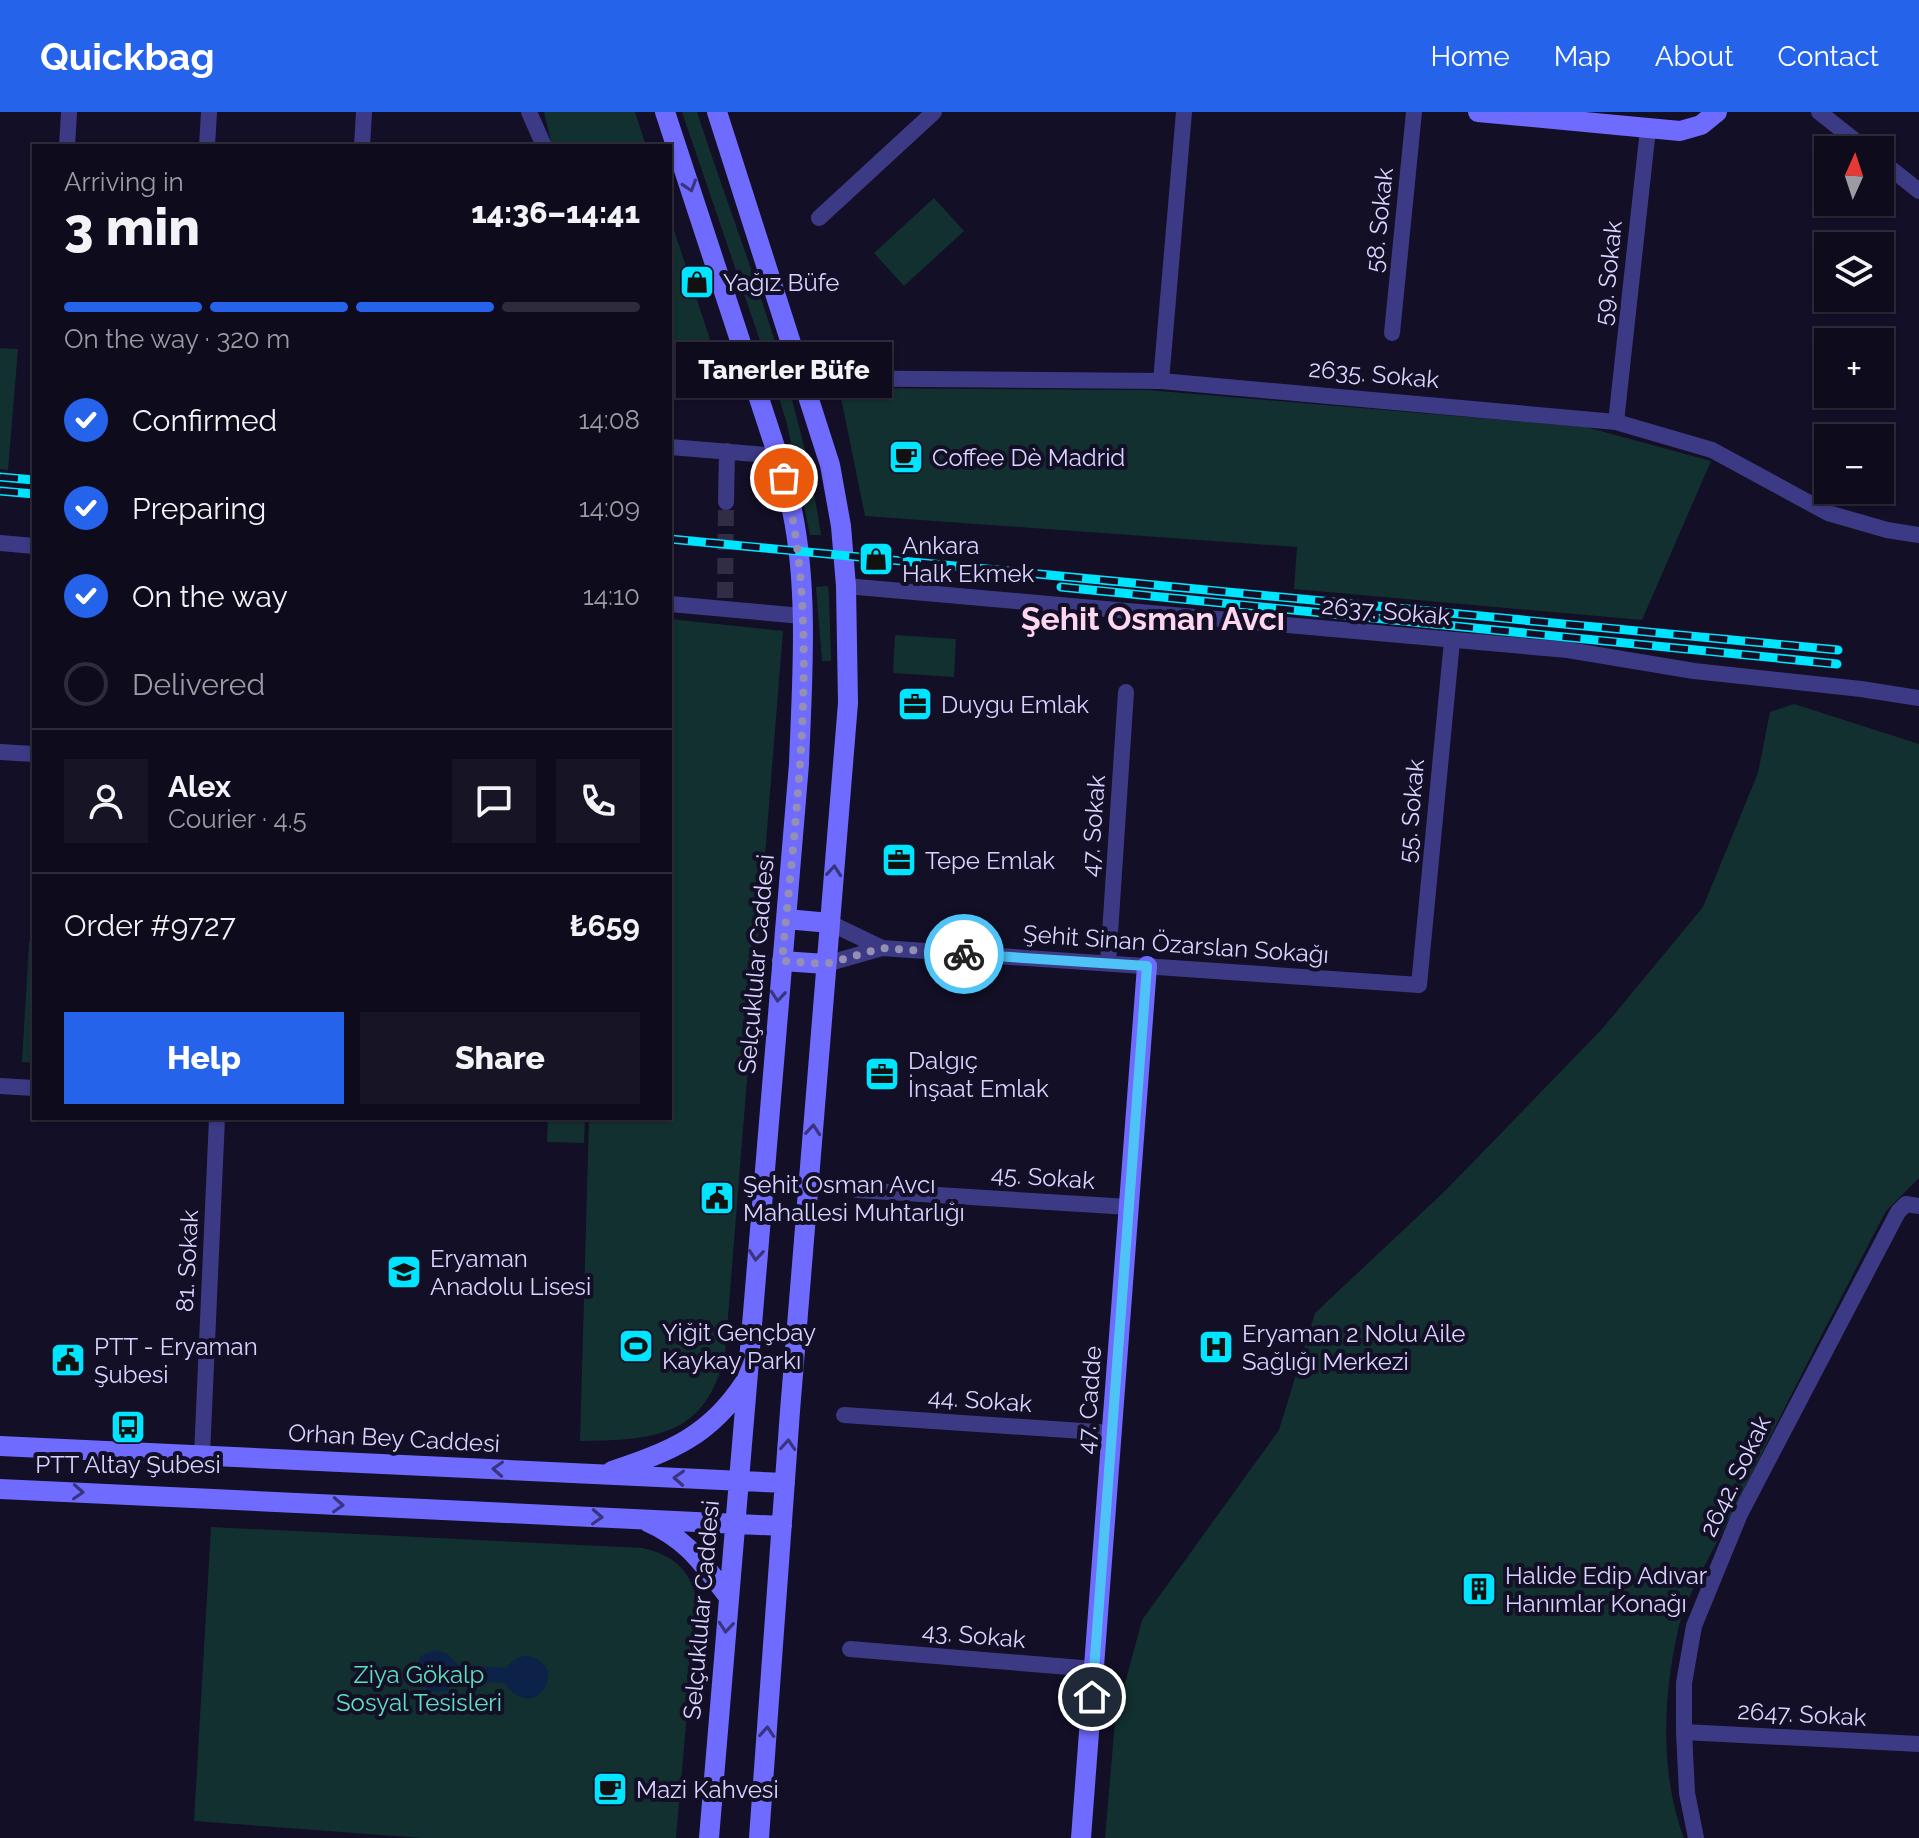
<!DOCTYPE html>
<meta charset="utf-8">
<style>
body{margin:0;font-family:Raleway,sans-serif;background:#171425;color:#f1f3f6;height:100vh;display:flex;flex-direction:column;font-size:30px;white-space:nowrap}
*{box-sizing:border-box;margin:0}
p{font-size:26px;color:#9b9ba3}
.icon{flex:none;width:44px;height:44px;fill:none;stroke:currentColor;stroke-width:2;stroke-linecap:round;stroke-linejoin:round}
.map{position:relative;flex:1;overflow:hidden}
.details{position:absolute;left:32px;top:32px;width:640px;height:976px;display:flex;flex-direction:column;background:#0e0b1c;border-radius:0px;box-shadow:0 2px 6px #0004,0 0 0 2px #2e2b3b}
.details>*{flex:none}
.needle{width:52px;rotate:3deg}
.tools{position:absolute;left:1814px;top:24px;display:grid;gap:16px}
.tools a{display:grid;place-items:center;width:80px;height:80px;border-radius:0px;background:#0e0b1c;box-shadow:0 2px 6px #0004,0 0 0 2px #2e2b3b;font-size:40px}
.pin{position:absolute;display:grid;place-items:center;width:68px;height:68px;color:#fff;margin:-34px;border:4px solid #fff;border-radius:50%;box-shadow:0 2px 8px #0007}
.courier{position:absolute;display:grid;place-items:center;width:80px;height:80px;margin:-40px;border:6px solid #4fc3f7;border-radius:50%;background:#fff;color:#222;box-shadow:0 2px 10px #0007}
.bubble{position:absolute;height:56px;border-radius:0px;background:#0e0b1c;box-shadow:0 2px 6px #0004,0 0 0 2px #2e2b3b;font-size:26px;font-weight:800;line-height:56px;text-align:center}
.overview em{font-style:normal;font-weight:800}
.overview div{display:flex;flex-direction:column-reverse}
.overview{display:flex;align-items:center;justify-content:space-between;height:136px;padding:0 32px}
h1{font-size:52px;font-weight:800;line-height:60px}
.bar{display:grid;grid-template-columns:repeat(4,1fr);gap:12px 8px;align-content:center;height:96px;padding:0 32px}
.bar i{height:10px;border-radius:6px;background:#2e2b3b}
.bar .selected{background:#2563eb}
.bar p{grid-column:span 4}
.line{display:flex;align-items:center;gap:20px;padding:0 32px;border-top:2px solid #2e2b3b}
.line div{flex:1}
.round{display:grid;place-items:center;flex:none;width:84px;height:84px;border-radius:0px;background:#171425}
ol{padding:0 32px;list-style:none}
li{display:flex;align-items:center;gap:24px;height:88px}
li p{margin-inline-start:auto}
li .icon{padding:8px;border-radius:50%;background:#2563eb;color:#fff;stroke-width:4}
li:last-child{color:#9b9ba3}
li i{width:44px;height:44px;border:4px solid #2e2b3b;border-radius:50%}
.cta{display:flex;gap:16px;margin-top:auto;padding:16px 32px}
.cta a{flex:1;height:92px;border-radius:0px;background:#2563eb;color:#fff;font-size:32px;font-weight:800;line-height:92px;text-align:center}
.cta a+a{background:#171425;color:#f1f3f6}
header{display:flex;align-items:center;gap:48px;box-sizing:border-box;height:112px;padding:0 40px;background:#2563eb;color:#fff}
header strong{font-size:38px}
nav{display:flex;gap:44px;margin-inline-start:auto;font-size:28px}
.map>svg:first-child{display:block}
</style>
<header>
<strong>Quickbag</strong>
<nav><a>Home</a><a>Map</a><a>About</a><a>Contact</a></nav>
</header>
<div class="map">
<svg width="1919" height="1726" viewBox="0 0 1919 1726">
<rect width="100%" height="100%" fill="#130f26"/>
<path fill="#12302f" d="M544,0H635L646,34H552Z
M682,0H697C744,143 799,273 821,423H810L787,312L773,267Z
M934,86L964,119L904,174L874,141Z
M670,106L729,285L670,281Z
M0,236L18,237L8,358L0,357Z
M839,276L1148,278L1586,315L1711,349L1642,508L1294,477L1297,435L865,404Z
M828,474L829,484L831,549H822L816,475Z
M670,507L783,519L725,1242C706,1325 655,1328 580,1329L589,1006H670Z
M895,523L956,527L954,565L893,561Z
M1794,592L1919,632V1066L1886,1099C1833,1200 1782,1300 1732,1401C1715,1436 1684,1486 1677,1523C1663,1587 1660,1663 1684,1726H1105L1115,1609L1142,1508L1279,1318L1315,1201L1446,1078L1603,916L1703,795L1758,661L1770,600Z
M29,829L34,830V951L22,950Z
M548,1006H585L584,1031L547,1030Z
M211,1415L643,1436C673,1443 689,1457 697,1487L676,1726H422L194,1709Z"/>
<path fill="#0c2248" d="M434,1538L448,1542L458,1553L506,1556C519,1539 538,1540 548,1559C550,1589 519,1596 505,1571L456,1568L446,1579L431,1580L419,1572L415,1558L421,1544Z"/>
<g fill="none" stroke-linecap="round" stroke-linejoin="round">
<path stroke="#312d47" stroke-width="16" stroke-dasharray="16 8" stroke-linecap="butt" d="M725,486L726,390"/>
<path stroke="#3d3a85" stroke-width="16" d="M529,0L544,34
M1819,0L1867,38
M67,34L69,0
M207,34L209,0
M362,34L364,0
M1880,48L1919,79
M819,106L934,0
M1392,221L1414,0
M802,266L1161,269L1616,310L1712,338L1828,401L1887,418L1919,423
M1161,269L1184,0
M1616,310L1648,17
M670,335L778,344
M726,390L727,339
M0,431L34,434
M846,474L1568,538L1694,559L1861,577L1919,586
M670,492L802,504
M0,640L34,642
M882,836L1419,873L1452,529
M1108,851L1126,580
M826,852L882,836L830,811
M0,974L34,976
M857,1078L1129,1095
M844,1303L1112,1321
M202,1343L217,1006
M850,1537L1094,1557
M1684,1620L1919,1632
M1696,1726L1687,1681L1684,1620V1571L1694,1514L1740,1402L1898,1100L1906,1092L1919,1094"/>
<path stroke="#6f6bff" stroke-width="20" d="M665,0L778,344C783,362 788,380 792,398C809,479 802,570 799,652L709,1726
M717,0L830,353L841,414L846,474L848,591L790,1299L759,1726
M1478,0L1680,19L1701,13L1717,0
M786,807L830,811
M782,849L826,852
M0,1334L785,1371
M612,1359C671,1339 710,1324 745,1270
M0,1377L782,1414
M648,1410C687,1427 703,1452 728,1484
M1081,1726L1147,854"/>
<g stroke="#00e5ff" stroke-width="9">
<path id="rail" d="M0,365L34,368
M0,379L34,382
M670,427L1838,538
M1061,475L1837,552"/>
</g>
<use href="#rail" stroke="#130f26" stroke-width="6" stroke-dasharray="18" stroke-linecap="butt"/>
</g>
<defs><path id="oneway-chevron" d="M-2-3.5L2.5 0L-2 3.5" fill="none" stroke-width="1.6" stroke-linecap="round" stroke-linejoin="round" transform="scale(2)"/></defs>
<g stroke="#38347d">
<use href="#oneway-chevron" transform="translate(690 74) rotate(72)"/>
<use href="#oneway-chevron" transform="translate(834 759) rotate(-85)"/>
<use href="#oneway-chevron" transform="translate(778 884) rotate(95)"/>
<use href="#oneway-chevron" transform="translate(813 1018) rotate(-85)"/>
<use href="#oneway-chevron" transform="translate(756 1143) rotate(95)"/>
<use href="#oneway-chevron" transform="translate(788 1333) rotate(-86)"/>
<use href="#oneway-chevron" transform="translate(498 1357) rotate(-177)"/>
<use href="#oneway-chevron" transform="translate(679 1366) rotate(-177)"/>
<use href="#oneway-chevron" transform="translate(78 1380) rotate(3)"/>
<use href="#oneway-chevron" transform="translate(338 1393) rotate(3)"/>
<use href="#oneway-chevron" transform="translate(597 1405) rotate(3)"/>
<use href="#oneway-chevron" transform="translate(726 1515) rotate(95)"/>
<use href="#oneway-chevron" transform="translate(767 1620) rotate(-86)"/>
</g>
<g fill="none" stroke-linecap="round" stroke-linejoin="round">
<path stroke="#948fb3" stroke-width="8" stroke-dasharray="0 14.4" d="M784,366C822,514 796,698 782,849L826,852L882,836L964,842"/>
<path stroke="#4fc3f7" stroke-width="10" d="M964,842L1147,854L1092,1585"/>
</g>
<defs>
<g id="shop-square" transform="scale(1.8)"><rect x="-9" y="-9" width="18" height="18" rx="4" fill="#00e5ff" stroke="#130f26"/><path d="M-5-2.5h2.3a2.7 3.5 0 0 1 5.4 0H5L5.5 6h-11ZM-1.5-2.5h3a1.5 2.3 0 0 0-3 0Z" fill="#111"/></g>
<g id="cafe-square" transform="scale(1.8)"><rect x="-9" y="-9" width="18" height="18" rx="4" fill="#00e5ff" stroke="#130f26"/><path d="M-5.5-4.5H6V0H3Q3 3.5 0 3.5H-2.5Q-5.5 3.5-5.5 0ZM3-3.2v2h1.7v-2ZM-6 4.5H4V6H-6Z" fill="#111"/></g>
<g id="office-square" transform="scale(1.8)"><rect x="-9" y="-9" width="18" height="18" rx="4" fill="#00e5ff" stroke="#130f26"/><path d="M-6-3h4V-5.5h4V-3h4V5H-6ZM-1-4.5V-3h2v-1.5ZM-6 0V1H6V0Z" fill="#111"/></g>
<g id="civic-square" transform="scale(1.8)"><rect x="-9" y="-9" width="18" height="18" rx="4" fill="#00e5ff" stroke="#130f26"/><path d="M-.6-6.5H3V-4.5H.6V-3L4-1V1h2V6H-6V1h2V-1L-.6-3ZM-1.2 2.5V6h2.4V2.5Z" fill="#111"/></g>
<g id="school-square" transform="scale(1.8)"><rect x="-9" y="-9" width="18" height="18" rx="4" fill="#00e5ff" stroke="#130f26"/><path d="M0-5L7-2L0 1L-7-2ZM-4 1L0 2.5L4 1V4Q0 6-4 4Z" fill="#111"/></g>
<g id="stadium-square" transform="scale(1.8)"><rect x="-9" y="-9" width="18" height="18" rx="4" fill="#00e5ff" stroke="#130f26"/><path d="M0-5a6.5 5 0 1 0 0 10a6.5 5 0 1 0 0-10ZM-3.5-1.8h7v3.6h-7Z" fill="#111"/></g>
<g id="hospital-square" transform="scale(1.8)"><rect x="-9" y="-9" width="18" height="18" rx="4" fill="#00e5ff" stroke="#130f26"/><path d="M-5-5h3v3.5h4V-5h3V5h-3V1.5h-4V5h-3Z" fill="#111"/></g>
<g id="bus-square" transform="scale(1.8)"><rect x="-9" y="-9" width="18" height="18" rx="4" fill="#00e5ff" stroke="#130f26"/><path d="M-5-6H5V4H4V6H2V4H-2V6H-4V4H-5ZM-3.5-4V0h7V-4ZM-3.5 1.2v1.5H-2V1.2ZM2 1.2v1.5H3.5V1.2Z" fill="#111"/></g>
<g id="building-square" transform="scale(1.8)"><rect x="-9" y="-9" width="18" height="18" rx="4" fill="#00e5ff" stroke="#130f26"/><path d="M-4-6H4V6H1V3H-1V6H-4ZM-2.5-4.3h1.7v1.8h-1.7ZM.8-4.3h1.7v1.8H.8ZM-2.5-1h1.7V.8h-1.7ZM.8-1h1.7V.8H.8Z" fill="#111"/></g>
</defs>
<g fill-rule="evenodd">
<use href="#shop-square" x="697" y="170"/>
<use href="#cafe-square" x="906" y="345"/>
<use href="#shop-square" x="876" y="447"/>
<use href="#office-square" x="915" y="592"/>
<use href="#office-square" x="899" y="748"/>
<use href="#office-square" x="882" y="962"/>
<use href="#civic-square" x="717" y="1086"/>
<use href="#school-square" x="404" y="1160"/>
<use href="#stadium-square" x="636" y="1234"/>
<use href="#hospital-square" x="1216" y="1235"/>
<use href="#civic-square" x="68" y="1248"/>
<use href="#bus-square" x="128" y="1315"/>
<use href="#building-square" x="1479" y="1477"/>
<use href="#cafe-square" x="610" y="1677"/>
</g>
<g text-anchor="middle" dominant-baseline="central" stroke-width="8" stroke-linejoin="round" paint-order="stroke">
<g font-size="24" fill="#d9d4ff" stroke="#130f26">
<text transform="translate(1379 108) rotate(-84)">58. Sokak</text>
<text transform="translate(1608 161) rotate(-84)">59. Sokak</text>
<text transform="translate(1374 262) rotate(5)">2635. Sokak</text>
<text transform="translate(1386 499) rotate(5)">2637. Sokak</text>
<text transform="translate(1411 699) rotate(-85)">55. Sokak</text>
<text transform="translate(1093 714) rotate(-86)">47. Sokak</text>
<text transform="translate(1176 832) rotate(4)">Şehit Sinan Özarslan Sokağı</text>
<text transform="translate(756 852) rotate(-85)">Selçuklular Caddesi</text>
<text transform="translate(1043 1065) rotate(4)">45. Sokak</text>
<text transform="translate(187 1149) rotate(-87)">81. Sokak</text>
<text transform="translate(980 1288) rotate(4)">44. Sokak</text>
<text transform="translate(1089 1288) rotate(-86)">47. Cadde</text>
<text transform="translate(394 1326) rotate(3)">Orhan Bey Caddesi</text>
<text transform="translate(1735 1364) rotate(-64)">2642. Sokak</text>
<text transform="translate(701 1498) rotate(-85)">Selçuklular Caddesi</text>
<text transform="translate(974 1523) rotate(5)">43. Sokak</text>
<text transform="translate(1802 1602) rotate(3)">2647. Sokak</text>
</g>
<g font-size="24" fill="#d9d4ff" stroke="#130f26" text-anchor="start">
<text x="723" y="170">Yağız Büfe</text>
<text x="932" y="345">Coffee Dè Madrid</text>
<text x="902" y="433">Ankara<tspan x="902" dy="28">Halk Ekmek</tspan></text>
<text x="941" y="592">Duygu Emlak</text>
<text x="925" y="748">Tepe Emlak</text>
<text x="908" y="948">Dalgıç<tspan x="908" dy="28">İnşaat Emlak</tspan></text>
<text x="743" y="1072">Şehit Osman Avcı<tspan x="743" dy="28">Mahallesi Muhtarlığı</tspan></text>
<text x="430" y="1146">Eryaman<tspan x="430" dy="28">Anadolu Lisesi</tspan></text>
<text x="662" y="1220">Yiğit Gençbay<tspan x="662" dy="28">Kaykay Parkı</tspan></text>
<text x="1242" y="1221">Eryaman 2 Nolu Aile<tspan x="1242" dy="28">Sağlığı Merkezi</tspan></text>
<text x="94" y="1234">PTT - Eryaman<tspan x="94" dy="28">Şubesi</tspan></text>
<text x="128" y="1352" text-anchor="middle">PTT Altay Şubesi</text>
<text x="1505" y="1463">Halide Edip Adıvar<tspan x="1505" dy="28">Hanımlar Konağı</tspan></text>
<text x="636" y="1677">Mazi Kahvesi</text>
</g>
<g font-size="24" fill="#5fe0c0" stroke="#130f26">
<text x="419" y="1562">Ziya Gökalp<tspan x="419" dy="28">Sosyal Tesisleri</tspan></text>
</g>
<g font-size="32" font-weight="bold" fill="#ffd6f0" stroke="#130f26">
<text x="1153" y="506">Şehit Osman Avcı</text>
</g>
</g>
</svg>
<div class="tools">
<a><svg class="needle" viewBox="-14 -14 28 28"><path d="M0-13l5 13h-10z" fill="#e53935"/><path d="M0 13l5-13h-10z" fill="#9b9ba3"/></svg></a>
<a><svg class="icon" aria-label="layers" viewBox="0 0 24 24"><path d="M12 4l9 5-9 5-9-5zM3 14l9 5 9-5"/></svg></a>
<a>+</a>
<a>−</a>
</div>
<div class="pin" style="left:784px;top:366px;background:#ea580c"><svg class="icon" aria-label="bag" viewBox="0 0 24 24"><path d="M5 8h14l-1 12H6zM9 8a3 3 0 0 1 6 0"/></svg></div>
<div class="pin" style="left:1092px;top:1585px;background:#1f2937"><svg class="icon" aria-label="home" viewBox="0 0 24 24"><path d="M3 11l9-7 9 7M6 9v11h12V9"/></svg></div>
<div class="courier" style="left:964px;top:842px"><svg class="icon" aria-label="bike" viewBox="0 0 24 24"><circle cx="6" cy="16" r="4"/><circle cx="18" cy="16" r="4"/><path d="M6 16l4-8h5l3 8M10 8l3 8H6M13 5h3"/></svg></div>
<div class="bubble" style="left:676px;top:230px;width:216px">Tanerler Büfe</div>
<section class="details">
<div class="overview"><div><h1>3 min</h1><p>Arriving in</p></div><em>14:36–14:41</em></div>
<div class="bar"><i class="selected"></i><i class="selected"></i><i class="selected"></i><i></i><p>On the way · 320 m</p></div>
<ol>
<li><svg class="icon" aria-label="check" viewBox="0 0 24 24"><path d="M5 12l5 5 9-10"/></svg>Confirmed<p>14:08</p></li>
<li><svg class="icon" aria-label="check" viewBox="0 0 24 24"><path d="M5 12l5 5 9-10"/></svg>Preparing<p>14:09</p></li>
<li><svg class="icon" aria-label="check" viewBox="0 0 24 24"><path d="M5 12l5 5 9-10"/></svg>On the way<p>14:10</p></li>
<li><i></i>Delivered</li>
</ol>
<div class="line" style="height:144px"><a class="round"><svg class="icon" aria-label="person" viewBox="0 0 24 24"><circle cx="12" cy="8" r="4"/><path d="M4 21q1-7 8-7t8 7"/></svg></a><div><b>Alex</b><p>Courier · 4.5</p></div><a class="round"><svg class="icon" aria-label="chat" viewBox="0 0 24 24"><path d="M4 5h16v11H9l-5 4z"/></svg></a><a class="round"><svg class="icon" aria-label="phone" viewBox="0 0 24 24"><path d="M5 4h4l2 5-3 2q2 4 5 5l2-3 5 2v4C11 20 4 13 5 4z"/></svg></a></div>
<div class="line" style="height:104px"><div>Order #9727</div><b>₺659</b></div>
<div class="cta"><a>Help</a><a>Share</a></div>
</section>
</div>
